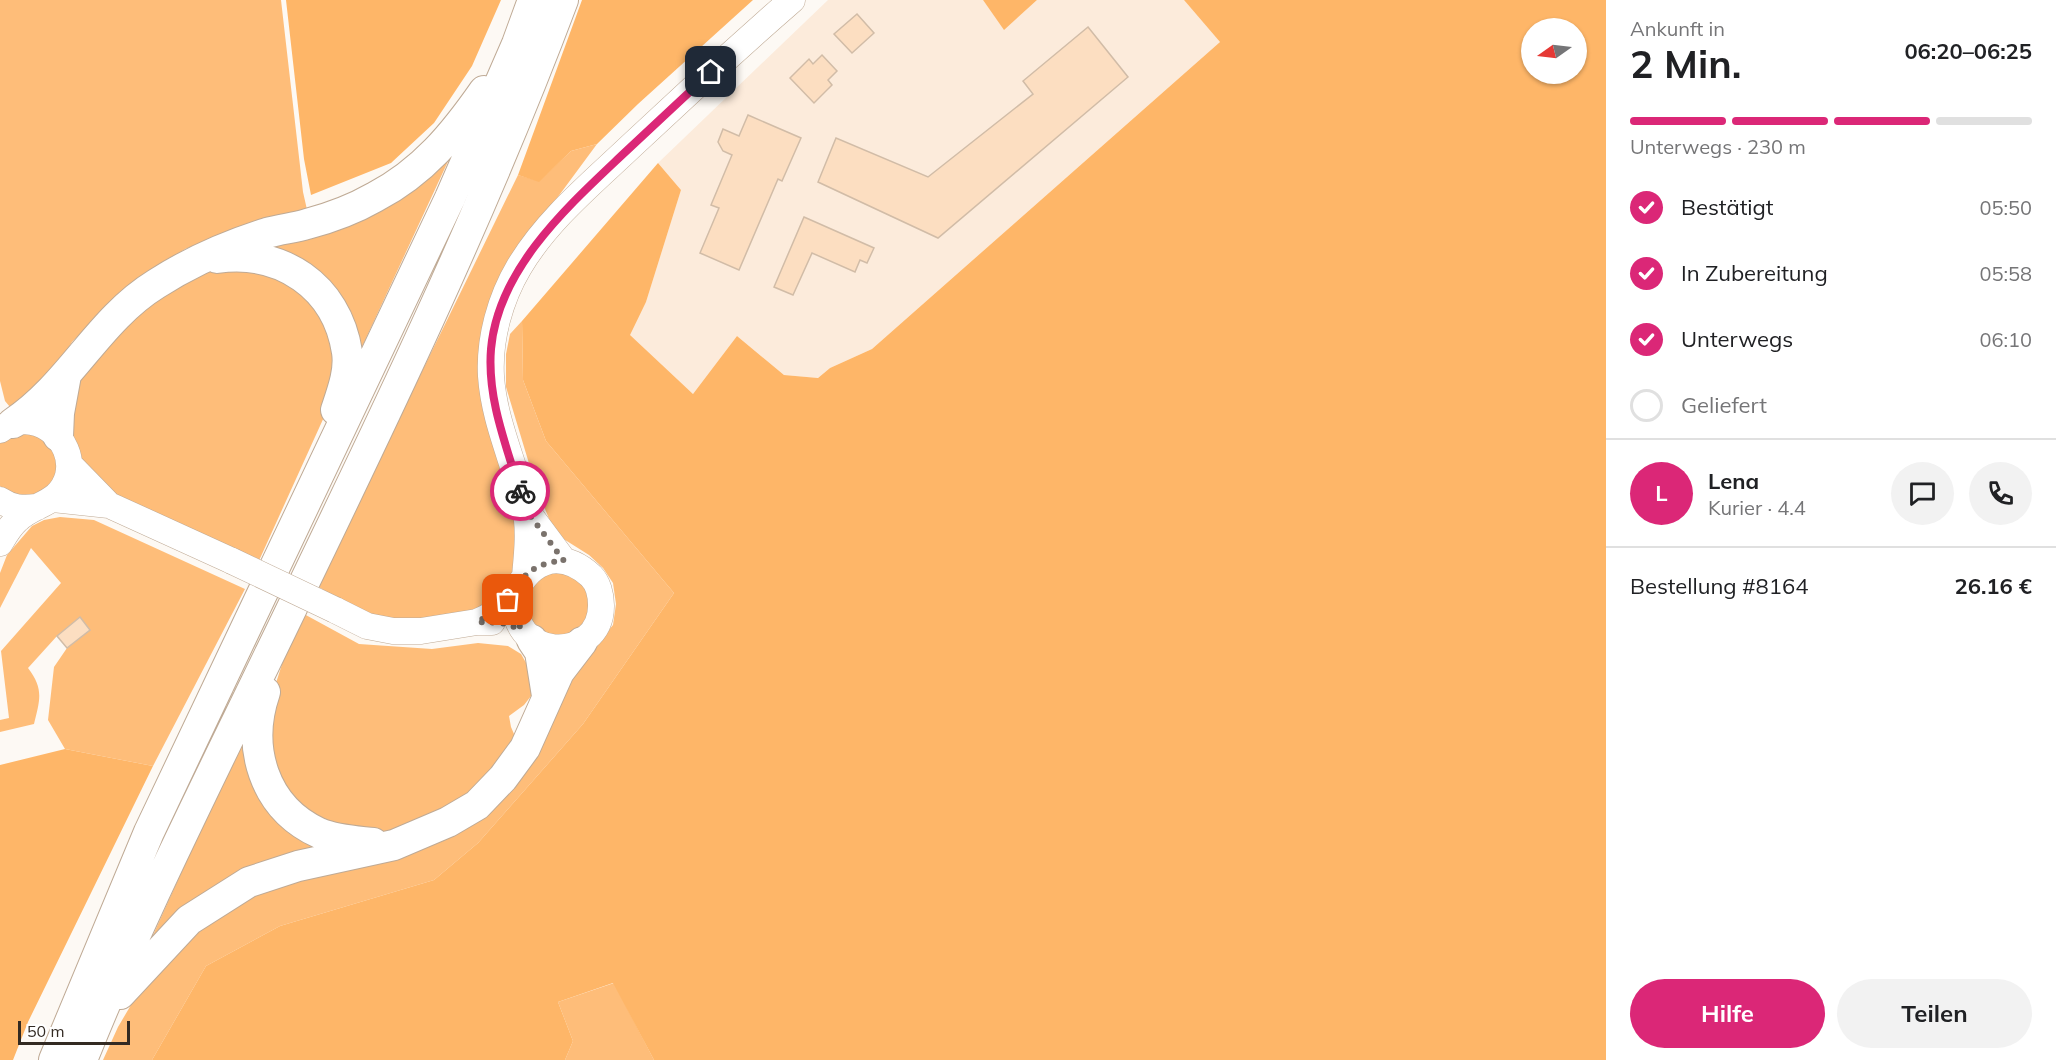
<!DOCTYPE html>
<html lang="de">
<meta charset="utf-8">
<style>
body{margin:0;font-family:Mulish,sans-serif;background:#f2f2f2;color:#202124;height:100vh;display:flex;flex-direction:column;font-size:22px;white-space:nowrap}
*{box-sizing:border-box;margin:0}
p{font-size:20px;color:#757577}
.icon{flex:none;width:33px;height:33px;fill:none;stroke:currentColor;stroke-width:2;stroke-linecap:round;stroke-linejoin:round}
.map{position:relative;flex:1;overflow:hidden}
.sheet{display:flex;flex-direction:column;background:#fff;width:450px}
.sheet>*{flex:none}
.needle{width:39px;rotate:256deg}
.controls{position:absolute;left:1521px;top:18px;display:grid;gap:12px}
.controls a{display:grid;place-items:center;width:66px;height:66px;border-radius:50%;background:#fff;box-shadow:0 2px 4px #0004;font-size:30px}
.scale{position:absolute;left:18px;bottom:15px;width:112px;box-sizing:border-box;padding-left:6px;border:3px solid #332a22;border-top:0;font-size:16px;line-height:21px;white-space:nowrap;color:#332a22;-webkit-text-stroke:4px #fff;paint-order:stroke}
.pin{position:absolute;display:grid;place-items:center;width:51px;height:51px;color:#fff;margin:-26px;border-radius:12px;box-shadow:0 3px 9px #0006}
.courier{position:absolute;display:grid;place-items:center;width:60px;height:60px;margin:-30px;border:4px solid #db2777;border-radius:50%;background:#fff;color:#222;box-shadow:0 2px 8px #0007}
.summary em{font-style:normal;font-weight:700}
.summary div{display:flex;flex-direction:column-reverse}
.summary{display:flex;align-items:center;justify-content:space-between;height:102px;padding:0 24px}
h1{font-size:39px;font-weight:700;line-height:45px}
.bar{display:grid;grid-template-columns:repeat(4,1fr);gap:9px 6px;align-content:center;height:72px;padding:0 24px}
.bar i{height:8px;border-radius:4px;background:#e0e0e0}
.bar .on{background:#db2777}
.bar p{grid-column:span 4}
.line{display:flex;align-items:center;gap:15px;padding:0 24px;border-top:2px solid #e0e0e0}
.line div{flex:1}
.round{display:grid;place-items:center;flex:none;width:63px;height:63px;border-radius:32px;background:#f2f2f2}
ol{padding:0 24px;list-style:none}
li{display:flex;align-items:center;gap:18px;height:66px}
li p{margin-inline-start:auto}
li .icon{padding:6px;border-radius:50%;background:#db2777;color:#fff;stroke-width:4}
li:last-child{color:#757577}
li i{width:33px;height:33px;border:3px solid #e0e0e0;border-radius:50%}
.primary-button{display:flex;gap:12px;margin-top:auto;padding:12px 24px}
.primary-button a{flex:1;height:69px;border-radius:36px;background:#db2777;color:#fff;font-size:24px;font-weight:700;line-height:69px;text-align:center}
.primary-button a+a{background:#f2f2f2;color:#202124}
main{display:flex;flex:1;min-height:0}
.map>svg:first-child{display:block}
</style>
<main>
<div class="map">
<svg width="1606" height="1060" viewBox="0 0 1606 1060">
<rect width="100%" height="100%" fill="#fdf9f4"/>
<path fill="#fcebdb" d="M828,0H983L1004,29L1037,0H1184L1220,42L872,349L830,368L818,378L784,375L737,336L693,394L629,335L646,302L681,190L658,163Z"/>
<path fill="#febd79" d="M0,0H281L303,192L308,214L228,232L185,249L122,291L72,342L47,384L10,407L5,401L0,381Z
M457,142L355,362L349,324L240,250Z
M597,144L549,209L490,308L521,546L507,595L475,613L420,624L369,617L317,586L518,175L539,181L571,151Z
M202,268L285,272L333,328L339,384L257,565L109,493L78,465L66,414L74,383L149,299Z
M522,321L523,380L546,441L674,593L583,724L478,843L434,880L280,926L206,966L152,1060H103L118,1027L151,971L226,903L455,829L565,682L613,625L616,604L613,583L603,568L589,555L562,538L550,521L537,490L506,387V354L510,334Z
M32,430L56,451C56,459 58,468 55,475C47,500 17,500 0,486V440Z
M60,517L94,520L245,589L153,766L65,749L48,720L54,667L67,648L90,630L80,618L57,636L28,668C44,689 40,699 34,724L0,732V720L9,718L1,651L61,583L31,548L0,608V573L7,555L32,526L44,520Z
M558,570L578,577L590,595L588,617L582,626L573,633L551,637L531,625C523,585 521,588 558,570Z
M304,614L359,644L432,649L478,643L508,646L521,654L529,668L535,691L524,705L509,716L511,727L517,741L498,769L445,815L392,831L359,835L328,828L275,779L269,705L283,661Z
M241,740L250,742L257,773L345,847L296,860L145,953Z
M614,983L654,1060H565L573,1041L558,1002Z"/>
<path fill="#feb668" fill-rule="evenodd" d="M286,0H501L472,66L434,123L391,163L311,195L304,159Z
M582,0H753L638,104L597,144L571,151L539,182L518,175Z
M983,0H1037L1004,30Z
M1184,0H1606V1060H654L613,983L558,1002L573,1041L565,1060H152L206,966L280,926L434,880L478,843L583,724L674,593L546,441L523,380L522,321L658,163L681,190L646,302L630,335L693,394L737,336L784,375L818,378L830,368L872,349L1220,42ZM1532,28H1576V74H1532Z
M65,749L153,766L28,1022L13,1060H0V765Z"/>
<path fill="#fcdec1" stroke="#d1bca7" stroke-width="1.5" d="M857,14L874,33L852,53L834,34Z
M1088,27L1128,77L938,238L818,182L836,138L928,177L1033,94L1023,81Z
M822,55L837,71L828,80L832,85L814,103L790,78L809,59L813,64Z
M748,115L801,138L782,181L778,179L739,270L700,253L719,208L711,205L732,155L723,151L718,142L723,129L739,136Z
M804,217L874,248L867,263L860,260L855,272L812,253L793,295L774,287Z
M80,617L90,630L67,648L57,636Z"/>
<g fill="none" stroke-linecap="round" stroke-linejoin="round">
<g stroke="#bfaa95" stroke-width="27">
<path id="major" d="M0,430C32,405 77,438 68,476C60,505 34,503 17,520C10,526 5,535 0,543
M69,464L109,505
M53,499L109,505L232,561
M0,500C12,508 22,509 37,507
M526,510L564,561
M525,576C527,555 530,529 525,508C515,464 494,422 491,376C489,339 500,299 519,267C547,220 591,184 630,147C683,97 737,48 792,0
M335,610L367,626L393,631H421L477,622H492
M477,622C486,618 494,614 501,608C518,592 524,567 549,561C565,558 579,565 591,576C598,583 601,595 601,605C602,664 504,664 516,590"/>
</g>
<g stroke="#bfaa95" stroke-width="32">
<path id="highway" d="M217,258C281,249 337,286 347,352C350,371 342,392 336,410
M13,423C70,385 98,320 156,284C190,262 229,245 267,233C281,229 294,228 307,224C330,218 354,209 375,197C423,172 454,134 484,91
M58,436L59,413L66,375
M532,640L540,652L547,696
M265,692C246,747 263,807 319,833C335,840 355,841 373,843
M120,994L189,920L249,882L298,866L394,845L448,822L477,805L503,778L525,748L559,672L582,642
M54,1060L149,832L450,198L517,44L533,0
M82,1060C134,930 197,804 258,678C366,455 476,232 563,0"/>
</g>
<use href="#major" stroke="#fff" stroke-width="26"/>
<use href="#highway" stroke="#fff" stroke-width="30"/>
<g stroke="#bfaa95" stroke-width="27" stroke-linecap="butt">
<path id="major-bridge" d="M232,561L335,610"/>
</g>
<use href="#major-bridge" stroke="#fff" stroke-width="26"/>
</g>
<g fill="none" stroke-linecap="round" stroke-linejoin="round">
<path stroke="#7a726c" stroke-width="6" stroke-dasharray="0 10.8" d="M508,600L500,609L477,622L502,623L521,629C504,591 524,562 564,561L526,510L520,491"/>
<path stroke="#db2777" stroke-width="8" d="M520,491C506,445 487,398 491,349C498,269 567,207 621,156C651,128 681,100 711,72"/>
</g>
</svg>
<div class="controls">
<a><svg class="needle" viewBox="-14 -14 28 28"><path d="M0-13l5 13h-10z" fill="#e53935"/><path d="M0 13l5-13h-10z" fill="#757577"/></svg></a>
</div>
<div class="scale">50 m</div>
<div class="pin" style="left:508px;top:600px;background:#ea580c"><svg class="icon" aria-label="bag" viewBox="0 0 24 24"><path d="M5 8h14l-1 12H6zM9 8a3 3 0 0 1 6 0"/></svg></div>
<div class="pin" style="left:711px;top:72px;background:#1f2937"><svg class="icon" aria-label="home" viewBox="0 0 24 24"><path d="M3 11l9-7 9 7M6 9v11h12V9"/></svg></div>
<div class="courier" style="left:520px;top:491px"><svg class="icon" aria-label="bike" viewBox="0 0 24 24"><circle cx="6" cy="16" r="4"/><circle cx="18" cy="16" r="4"/><path d="M6 16l4-8h5l3 8M10 8l3 8H6M13 5h3"/></svg></div>
</div>
<section class="sheet">
<div class="summary"><div><h1>2 Min.</h1><p>Ankunft in</p></div><em>06:20–06:25</em></div>
<div class="bar"><i class="on"></i><i class="on"></i><i class="on"></i><i></i><p>Unterwegs · 230 m</p></div>
<ol>
<li><svg class="icon" aria-label="check" viewBox="0 0 24 24"><path d="M5 12l5 5 9-10"/></svg>Bestätigt<p>05:50</p></li>
<li><svg class="icon" aria-label="check" viewBox="0 0 24 24"><path d="M5 12l5 5 9-10"/></svg>In Zubereitung<p>05:58</p></li>
<li><svg class="icon" aria-label="check" viewBox="0 0 24 24"><path d="M5 12l5 5 9-10"/></svg>Unterwegs<p>06:10</p></li>
<li><i></i>Geliefert</li>
</ol>
<div class="line" style="height:108px"><b class="round" style="background:#db2777;color:#fff">L</b><div><b>Lena</b><p>Kurier · 4.4</p></div><a class="round"><svg class="icon" aria-label="chat" viewBox="0 0 24 24"><path d="M4 5h16v11H9l-5 4z"/></svg></a><a class="round"><svg class="icon" aria-label="phone" viewBox="0 0 24 24"><path d="M5 4h4l2 5-3 2q2 4 5 5l2-3 5 2v4C11 20 4 13 5 4z"/></svg></a></div>
<div class="line" style="height:78px"><div>Bestellung #8164</div><b>26.16 €</b></div>
<div class="primary-button"><a>Hilfe</a><a>Teilen</a></div>
</section>
</main>
